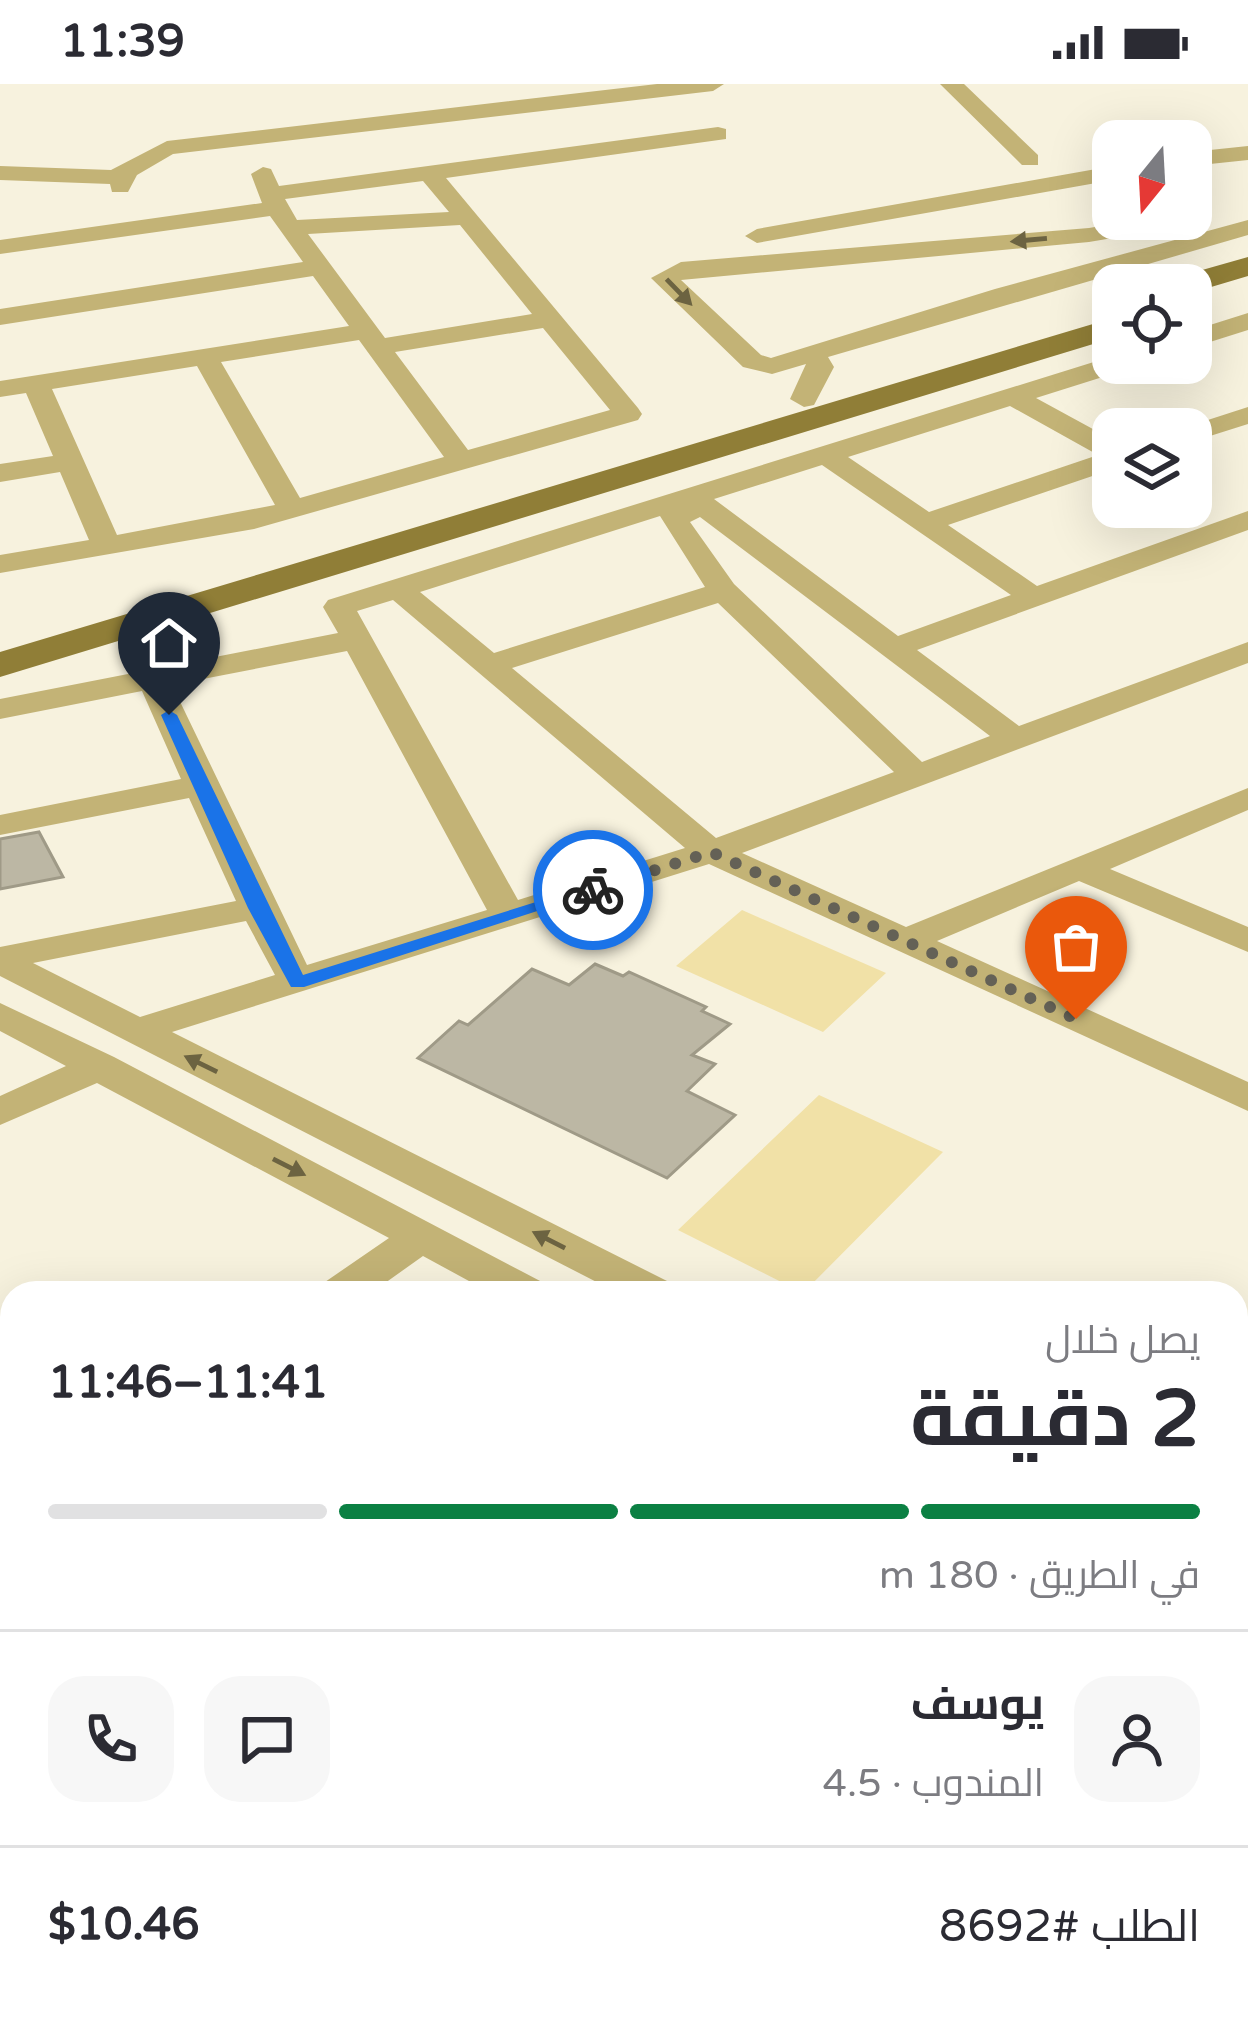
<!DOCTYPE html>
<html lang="ar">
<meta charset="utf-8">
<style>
body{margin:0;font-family:"Varela Round",Cairo,sans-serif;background:#f7f7f7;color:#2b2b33;direction:rtl;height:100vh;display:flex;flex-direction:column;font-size:45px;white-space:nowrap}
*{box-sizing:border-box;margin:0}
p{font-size:39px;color:#7c7c81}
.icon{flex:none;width:66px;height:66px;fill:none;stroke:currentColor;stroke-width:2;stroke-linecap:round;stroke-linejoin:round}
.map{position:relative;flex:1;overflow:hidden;direction:ltr}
.details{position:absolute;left:0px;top:1197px;width:1248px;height:747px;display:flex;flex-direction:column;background:#fff;border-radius:36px 36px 0 0;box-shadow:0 12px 48px #0002;direction:rtl}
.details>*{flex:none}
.needle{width:78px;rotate:198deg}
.controls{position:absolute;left:1092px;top:36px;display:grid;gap:24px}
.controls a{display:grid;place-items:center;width:120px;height:120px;border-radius:24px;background:#fff;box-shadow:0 12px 48px #0002;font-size:60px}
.pin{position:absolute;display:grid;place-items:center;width:102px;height:102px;color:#fff;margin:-123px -51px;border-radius:50% 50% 50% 0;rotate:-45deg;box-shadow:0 0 12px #0007}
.pin .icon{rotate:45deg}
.courier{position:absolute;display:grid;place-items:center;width:120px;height:120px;margin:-60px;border:9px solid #1a73e8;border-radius:50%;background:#fff;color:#222;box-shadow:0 3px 15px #0007}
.head em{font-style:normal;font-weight:700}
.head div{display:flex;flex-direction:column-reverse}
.head{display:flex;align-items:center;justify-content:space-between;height:204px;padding:0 48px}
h1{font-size:78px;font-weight:700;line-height:90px}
.bar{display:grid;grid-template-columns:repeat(4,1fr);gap:18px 12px;align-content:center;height:144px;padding:0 48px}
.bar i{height:15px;border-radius:9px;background:#e1e1e2}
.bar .active{background:#0b8043}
.bar p{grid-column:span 4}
.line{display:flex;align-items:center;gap:30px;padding:0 48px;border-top:3px solid #e1e1e2}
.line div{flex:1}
.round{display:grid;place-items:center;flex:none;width:126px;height:126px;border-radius:36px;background:#f7f7f7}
.status{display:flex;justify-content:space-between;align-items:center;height:84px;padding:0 60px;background:#fff;direction:ltr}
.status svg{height:33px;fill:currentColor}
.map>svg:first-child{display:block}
</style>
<div class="status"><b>11:39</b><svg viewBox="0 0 49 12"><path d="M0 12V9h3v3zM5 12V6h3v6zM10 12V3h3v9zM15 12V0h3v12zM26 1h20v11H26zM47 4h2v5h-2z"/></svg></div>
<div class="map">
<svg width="1248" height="1943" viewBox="0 0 1248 1943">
<rect width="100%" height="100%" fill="#f7f2de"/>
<path fill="#f1e1a7" d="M742,826L886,889L823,948L676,882Z
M819,1011L943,1068L803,1209L678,1146Z"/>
<path fill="#bcb7a4" stroke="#9f9a87" stroke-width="3" d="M39,748L63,793L0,805V755Z
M595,880L623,892L629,888L706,923L702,927L730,940L692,971L715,980L687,1007L735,1031L667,1094L418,974L459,937L468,941L532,885L569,901Z"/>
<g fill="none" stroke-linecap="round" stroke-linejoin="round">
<path fill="#c3b376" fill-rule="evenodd" d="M657,0H724L713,7L173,70L137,91L128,108H112L110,100L0,96V82L111,86L167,57Z
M940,0H964L1038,71V81H1022Z
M718,43L726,45V55L446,94L638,324L642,330L638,336L254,445L0,489V471L89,456L60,388L0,398V380L53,372L26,309L0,313V297L349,242L313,192L0,241V225L303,178L270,132L0,170V156L262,119L251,90L263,83L271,85L279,102ZM423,97L449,128L297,136L285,115ZM460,141L532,230L385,254L308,150ZM543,244L610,326L468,366L395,268ZM359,256L444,373L300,414L221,278ZM197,282L275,421L117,451L52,305Z
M1248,62V76L1191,82V68Z
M1113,82V96L757,159L745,152L757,145Z
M1191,129L1198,135L1195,140L1089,158L681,196L761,271L771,274L995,205L1248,136V151L828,273L834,283L814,321L804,323L790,315L806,280L772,290L743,283L651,194L681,178L1089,144L1142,135H1191Z
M1248,229V246L1191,264V247Z
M1113,272V279H1132L1128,285L1036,314L1113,356V385L948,441L1037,502L1248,427V446L917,566L1019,642L1248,558V579L742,769L906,843L1248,704V726L1110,785L1248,843V868L1079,797L937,857L1248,998V1027L709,780L172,948L669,1198L676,1209H618L0,892V863L236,817L189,714L0,751V731L181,695L142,607L0,635V615L338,549L323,523L328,516ZM1010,322L1098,371L929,428L848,373ZM822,381L1011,511L898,552L714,415ZM660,432L705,503L494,569L420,508ZM700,433L990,652L922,678L734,500L690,438ZM393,516L685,764L518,816L357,527ZM718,519L894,688L716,754L512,584ZM347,567L487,826L307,881L172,601ZM246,837L275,891L140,933L33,879Z
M1248,323V340L1191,358V345H1180Z
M0,919L114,973L542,1198L549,1209H491L423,1172L371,1209H318L325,1198L389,1154L97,999L0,1041V1012L66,982L0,947Z
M12,1421V1463L0,1467V1424Z
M1236,1487L1248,1491V1531L1236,1527Z
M1236,1567L1248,1572V1616L1236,1612Z
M1248,1630V1684L1236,1689V1634Z
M0,1662L12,1666V1717L0,1713Z
M243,1932H306L311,1943H248Z
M774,1932H838L843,1943H779Z
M1024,1932H1082L1077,1943H1019Z"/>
<path fill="#907e37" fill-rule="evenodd" d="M1248,173V192L1191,209V201H1169L1174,194Z
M1113,234V254L0,593V568Z"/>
</g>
<defs><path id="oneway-solid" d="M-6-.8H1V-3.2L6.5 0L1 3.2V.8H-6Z" transform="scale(3)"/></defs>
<g fill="#6c6341">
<use href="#oneway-solid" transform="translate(1029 156) rotate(175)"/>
<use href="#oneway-solid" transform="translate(679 208) rotate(46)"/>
<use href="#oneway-solid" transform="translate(201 980) rotate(-154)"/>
<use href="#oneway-solid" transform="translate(289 1083) rotate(27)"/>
<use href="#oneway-solid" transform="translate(549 1156) rotate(-153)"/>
</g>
<path fill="#1a73e8" d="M169,626L177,631L303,891L587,802L602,806L304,903H291L248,824L161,631Z"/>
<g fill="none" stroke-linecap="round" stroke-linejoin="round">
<path stroke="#646156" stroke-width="12" stroke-dasharray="0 21.6" d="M593,806L711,768L1076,935"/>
</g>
</svg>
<div class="controls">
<a><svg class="needle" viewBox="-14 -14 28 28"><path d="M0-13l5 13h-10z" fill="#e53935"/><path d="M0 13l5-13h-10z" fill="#7c7c81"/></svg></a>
<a><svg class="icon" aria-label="locate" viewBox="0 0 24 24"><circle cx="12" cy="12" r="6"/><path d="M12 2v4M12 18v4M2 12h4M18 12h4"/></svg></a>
<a><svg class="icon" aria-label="layers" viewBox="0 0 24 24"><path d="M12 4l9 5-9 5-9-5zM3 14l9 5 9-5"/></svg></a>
</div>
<div class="pin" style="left:1076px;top:935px;background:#ea580c"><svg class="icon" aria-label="bag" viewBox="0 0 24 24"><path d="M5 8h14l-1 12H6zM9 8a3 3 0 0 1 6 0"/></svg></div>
<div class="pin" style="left:169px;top:631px;background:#1f2937"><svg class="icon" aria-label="home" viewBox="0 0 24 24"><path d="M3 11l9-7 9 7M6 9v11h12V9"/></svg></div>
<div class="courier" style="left:593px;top:806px"><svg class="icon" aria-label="bike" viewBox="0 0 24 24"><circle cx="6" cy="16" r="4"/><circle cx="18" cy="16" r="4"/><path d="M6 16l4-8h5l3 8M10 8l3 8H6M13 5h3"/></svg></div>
<section class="details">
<div class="head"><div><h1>2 دقيقة</h1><p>يصل خلال</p></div><em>11:41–11:46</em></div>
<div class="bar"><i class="active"></i><i class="active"></i><i class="active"></i><i></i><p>في الطريق · 180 m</p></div>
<div class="line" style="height:216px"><a class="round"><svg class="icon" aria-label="person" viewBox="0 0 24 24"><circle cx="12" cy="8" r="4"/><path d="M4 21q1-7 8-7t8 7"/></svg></a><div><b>يوسف</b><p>المندوب · 4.5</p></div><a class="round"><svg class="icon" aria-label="chat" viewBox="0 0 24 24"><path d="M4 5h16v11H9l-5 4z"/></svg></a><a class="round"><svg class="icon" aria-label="phone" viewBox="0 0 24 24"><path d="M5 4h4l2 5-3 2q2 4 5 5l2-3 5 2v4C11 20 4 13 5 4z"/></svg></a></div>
<div class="line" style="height:156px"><div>الطلب #8692</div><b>$10.46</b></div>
</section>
</div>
